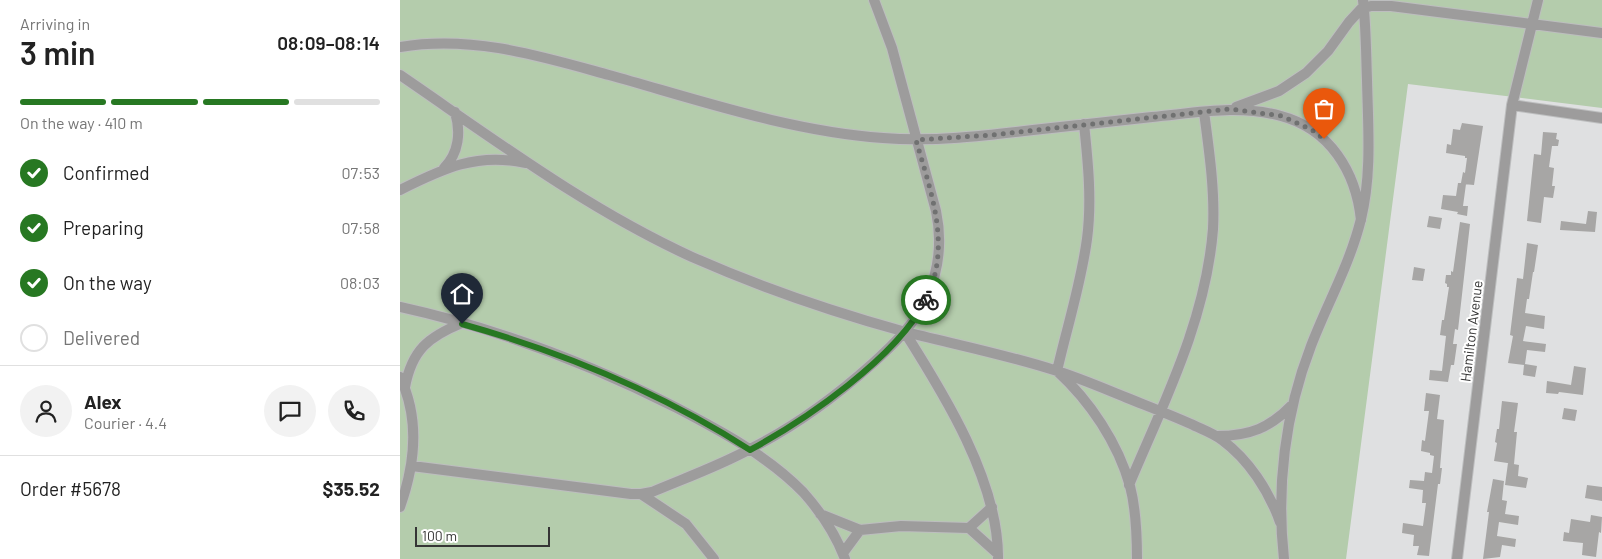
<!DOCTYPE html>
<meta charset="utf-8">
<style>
body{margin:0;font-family:Barlow,sans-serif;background:#f2f2f2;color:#222;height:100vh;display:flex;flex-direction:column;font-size:19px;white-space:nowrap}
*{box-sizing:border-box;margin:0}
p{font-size:16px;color:#767676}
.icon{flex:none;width:28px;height:28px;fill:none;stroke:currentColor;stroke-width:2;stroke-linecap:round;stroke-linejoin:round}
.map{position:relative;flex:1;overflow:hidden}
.panel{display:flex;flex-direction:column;background:#fff;width:400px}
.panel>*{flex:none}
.scale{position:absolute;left:15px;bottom:12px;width:135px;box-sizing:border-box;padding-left:5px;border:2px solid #353535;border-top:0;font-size:14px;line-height:18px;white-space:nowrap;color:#353535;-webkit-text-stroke:4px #fff;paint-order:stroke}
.pin{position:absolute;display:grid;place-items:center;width:42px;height:42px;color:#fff;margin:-51px -21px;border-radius:50% 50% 50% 0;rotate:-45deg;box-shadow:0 0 5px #0007}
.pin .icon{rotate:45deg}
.courier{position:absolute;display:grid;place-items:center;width:50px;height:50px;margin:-25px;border:4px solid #277822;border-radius:50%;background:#fff;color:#222;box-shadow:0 1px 6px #0007}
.head em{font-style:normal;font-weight:600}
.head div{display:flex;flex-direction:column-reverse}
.head{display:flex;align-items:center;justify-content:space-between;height:85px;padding:0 20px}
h1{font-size:32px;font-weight:600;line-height:38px}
.bar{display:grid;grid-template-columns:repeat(4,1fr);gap:8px 5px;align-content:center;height:60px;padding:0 20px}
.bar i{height:6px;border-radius:4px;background:#e0e0e0}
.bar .on{background:#277822}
.bar p{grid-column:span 4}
.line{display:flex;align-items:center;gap:12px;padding:0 20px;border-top:1px solid #e0e0e0}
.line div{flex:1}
.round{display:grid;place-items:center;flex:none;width:52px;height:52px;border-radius:26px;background:#f2f2f2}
ol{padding:0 20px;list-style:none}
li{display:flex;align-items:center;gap:15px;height:55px}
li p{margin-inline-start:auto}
li .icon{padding:5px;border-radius:50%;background:#277822;color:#fff;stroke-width:4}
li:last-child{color:#767676}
li i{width:28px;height:28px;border:2px solid #e0e0e0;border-radius:50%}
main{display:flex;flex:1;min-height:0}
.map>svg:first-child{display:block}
</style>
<main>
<section class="panel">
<div class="head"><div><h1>3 min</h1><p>Arriving in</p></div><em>08:09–08:14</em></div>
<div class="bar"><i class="on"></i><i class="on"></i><i class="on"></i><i></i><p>On the way · 410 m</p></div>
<ol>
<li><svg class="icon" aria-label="check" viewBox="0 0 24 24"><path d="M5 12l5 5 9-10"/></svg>Confirmed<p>07:53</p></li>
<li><svg class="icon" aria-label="check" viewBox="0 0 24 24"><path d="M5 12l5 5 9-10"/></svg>Preparing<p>07:58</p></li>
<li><svg class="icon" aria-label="check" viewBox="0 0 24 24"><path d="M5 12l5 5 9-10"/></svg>On the way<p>08:03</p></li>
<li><i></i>Delivered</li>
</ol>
<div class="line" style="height:90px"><a class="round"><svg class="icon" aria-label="person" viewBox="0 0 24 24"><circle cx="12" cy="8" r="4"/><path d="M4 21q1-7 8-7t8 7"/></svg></a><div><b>Alex</b><p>Courier · 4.4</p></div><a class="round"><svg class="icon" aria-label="chat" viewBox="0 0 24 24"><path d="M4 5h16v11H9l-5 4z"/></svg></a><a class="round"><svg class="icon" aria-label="phone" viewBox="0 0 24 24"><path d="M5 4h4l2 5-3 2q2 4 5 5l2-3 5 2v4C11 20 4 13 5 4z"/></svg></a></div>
<div class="line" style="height:65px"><div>Order #5678</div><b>$35.52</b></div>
</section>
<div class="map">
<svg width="1202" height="559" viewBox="0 0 1202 559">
<rect width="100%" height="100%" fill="#dfe0e1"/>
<path fill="#b4ccac" d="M0,0H1202V108L1008,84L946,559H0Z"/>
<path fill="#a7a6a5" d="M1062,123L1083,126L1074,185L1063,184H1066L1063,206H1068L1067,216L1057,214L1058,212L1041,209L1043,195L1056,196L1058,183H1061L1063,172L1065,173L1067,158H1065V156L1046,153L1047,144L1051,145L1053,129L1060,130Z
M1143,132L1157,133L1156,139L1159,140L1158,146H1152L1149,167L1154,168L1152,186H1155L1153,198L1144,197L1141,223L1127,221L1134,154L1141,155Z
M1188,211L1197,212L1195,232L1160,230L1161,221L1186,224Z
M1029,216L1042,218L1040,229L1027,227Z
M1060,222L1070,224L1058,330L1055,329L1053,344H1057L1054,365H1051L1048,382L1029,380L1030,370L1042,371L1046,336L1040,335L1042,320H1044L1049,287H1047V284L1045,283L1046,275H1051V271L1053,272Z
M1127,243L1138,245L1134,272H1133L1129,299H1127L1125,313L1145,316L1144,329L1126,326L1123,341L1146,344L1145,352L1127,350L1125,364L1137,366L1135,377L1123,375L1124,365L1108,363L1113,336L1110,335L1117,278L1123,279Z
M1014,267L1025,269L1023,281L1012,280Z
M1174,366L1186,368L1183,395L1159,392L1158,394L1146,393L1147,381L1171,385Z
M1026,393L1040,395L1037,419L1044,420L1040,468H1042L1040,484H1038L1029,556L1017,555L1019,546H1013L1014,535L1002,533L1003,523L1023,526L1026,503H1022L1023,490L1009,488L1010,480L1024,481L1025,472L1032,473L1034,456L1030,455V453L1021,451L1022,440L1025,441L1029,411H1024Z
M1102,401L1118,403L1114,432H1117L1114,464L1094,461L1097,443L1095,442L1097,429H1099Z
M1164,408L1177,410L1175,421L1162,419Z
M1108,463L1119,465L1118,476L1128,478L1126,488L1105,485Z
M1093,479L1104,481L1102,500L1107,501L1105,514L1119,516L1118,525L1099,522L1097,536L1116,539L1115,547L1102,545L1100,557L1083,559L1089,512H1087Z
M1187,485L1202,487V501L1185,498Z
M1191,515L1202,517L1201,533L1199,532L1196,557L1182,555L1183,543L1163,541L1164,532L1169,533L1171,519L1190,522Z"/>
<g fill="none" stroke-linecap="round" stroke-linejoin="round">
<g stroke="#bdbebf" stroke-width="12">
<path id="minor" d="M0,47C73,35 140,56 209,75C299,100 389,131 483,138C533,142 583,136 633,130C673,126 712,121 752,117C795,113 839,104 881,116C930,129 956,172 961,220
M0,75C95,140 187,209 292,257C360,287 430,311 502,331C553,344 604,354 654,370C680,378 705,389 730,399C750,407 771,415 791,424C801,429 813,433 822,440C849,460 869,491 880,522
M1112,105L1202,118
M836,107L879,91L906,73L928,51L949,22L961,9L971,6H991L1202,33
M684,124C688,162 692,201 687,239C681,284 667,327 657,371C690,401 718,443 730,486C736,509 737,535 737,559
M44,168C59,153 61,132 55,112
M0,190C42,169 77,152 125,163
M0,307C96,328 190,364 277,408C321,431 368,456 403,492C420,511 436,535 445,559
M504,331C544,394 599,482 598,559
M0,377C20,419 15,465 0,507
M5,387C12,350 28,337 62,323
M817,436C850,436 870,428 893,404
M12,466L231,494H241L252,492C285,478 319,466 350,449C394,427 435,397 472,364C493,345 516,323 527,297C539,270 542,240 536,211L492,48L474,0
M729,485C764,402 806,320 813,229C815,190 809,150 804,112
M241,494L286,524L314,559
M420,514L460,530
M569,528L592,507
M443,553L460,530L501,526L569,528L598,554
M884,559C876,488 885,413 911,346C927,304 950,264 961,219C972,174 968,126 967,80C966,53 966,26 963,0
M1057,559L1112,105L1138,0"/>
</g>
<use href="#minor" stroke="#9d9c9c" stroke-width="10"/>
</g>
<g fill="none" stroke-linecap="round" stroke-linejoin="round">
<path stroke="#707171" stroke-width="5" stroke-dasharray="0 9" d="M526,300C552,245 531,193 516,140L591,135L830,109L882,116L912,130L924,139"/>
<path stroke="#277822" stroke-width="6" d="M62,324C162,352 262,393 350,450C407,419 496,358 526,300"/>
</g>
<g text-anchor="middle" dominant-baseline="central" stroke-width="4" stroke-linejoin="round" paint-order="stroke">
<g font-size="14" fill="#353535" stroke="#fff">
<text transform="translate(1071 331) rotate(-83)">Hamilton Avenue</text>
</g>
</g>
</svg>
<div class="scale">100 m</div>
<div class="pin" style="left:924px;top:139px;background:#ea580c"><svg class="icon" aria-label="bag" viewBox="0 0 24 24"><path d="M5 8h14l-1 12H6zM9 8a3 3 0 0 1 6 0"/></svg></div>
<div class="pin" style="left:62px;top:324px;background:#1f2937"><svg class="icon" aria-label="home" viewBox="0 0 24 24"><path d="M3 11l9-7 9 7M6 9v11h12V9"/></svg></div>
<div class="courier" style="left:526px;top:300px"><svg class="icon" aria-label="bike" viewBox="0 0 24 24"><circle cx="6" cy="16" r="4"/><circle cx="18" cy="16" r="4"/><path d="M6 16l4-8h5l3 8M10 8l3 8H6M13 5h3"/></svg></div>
</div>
</main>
